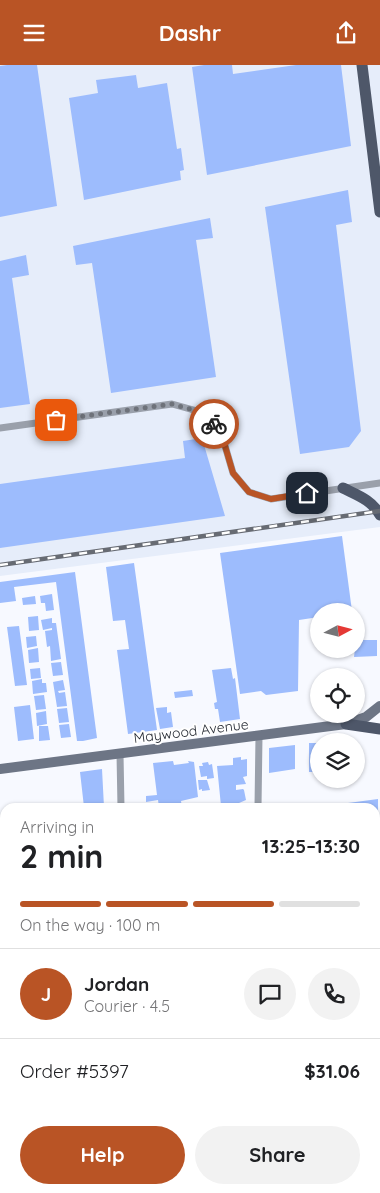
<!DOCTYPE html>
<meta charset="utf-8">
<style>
body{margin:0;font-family:Quicksand,sans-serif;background:#f2f2f2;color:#202124;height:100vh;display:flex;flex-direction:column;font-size:19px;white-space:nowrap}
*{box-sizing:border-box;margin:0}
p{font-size:16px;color:#757577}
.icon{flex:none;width:28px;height:28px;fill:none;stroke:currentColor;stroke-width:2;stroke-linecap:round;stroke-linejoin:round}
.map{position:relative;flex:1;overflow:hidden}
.details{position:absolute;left:0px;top:738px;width:380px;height:391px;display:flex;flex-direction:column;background:#fff;border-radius:15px 15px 0 0;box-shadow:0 1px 4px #0004}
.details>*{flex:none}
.needle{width:32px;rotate:83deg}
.fabs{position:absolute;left:310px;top:538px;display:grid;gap:10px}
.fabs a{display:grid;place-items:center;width:55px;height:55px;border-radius:50%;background:#fff;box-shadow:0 1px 4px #0004;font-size:25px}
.pin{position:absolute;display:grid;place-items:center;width:42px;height:42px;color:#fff;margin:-21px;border-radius:10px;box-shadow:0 2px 8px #0006}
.courier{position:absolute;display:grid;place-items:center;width:50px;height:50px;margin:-25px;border:4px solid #b95425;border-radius:50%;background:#fff;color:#222;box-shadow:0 1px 6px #0007}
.head em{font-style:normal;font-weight:700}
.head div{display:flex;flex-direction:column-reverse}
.head{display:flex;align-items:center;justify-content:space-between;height:85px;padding:0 20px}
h1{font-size:32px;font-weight:700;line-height:38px}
.bar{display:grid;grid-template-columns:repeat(4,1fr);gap:8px 5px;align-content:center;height:60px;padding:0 20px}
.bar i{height:6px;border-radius:4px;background:#e0e0e0}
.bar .active{background:#b95425}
.bar p{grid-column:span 4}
.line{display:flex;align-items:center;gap:12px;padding:0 20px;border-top:1px solid #e0e0e0}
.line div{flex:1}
.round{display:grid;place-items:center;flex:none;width:52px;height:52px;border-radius:26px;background:#f2f2f2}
.primary-button{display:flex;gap:10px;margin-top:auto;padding:10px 20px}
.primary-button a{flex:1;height:58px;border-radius:30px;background:#b95425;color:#fff;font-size:20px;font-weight:700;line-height:58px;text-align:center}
.primary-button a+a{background:#f2f2f2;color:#202124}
header{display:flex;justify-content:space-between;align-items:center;height:65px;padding:0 20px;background:#b95425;color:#fff;font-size:22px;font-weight:700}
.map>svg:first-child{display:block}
</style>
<header><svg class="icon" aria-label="menu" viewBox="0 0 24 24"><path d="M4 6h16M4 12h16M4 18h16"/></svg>Dashr<svg class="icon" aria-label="share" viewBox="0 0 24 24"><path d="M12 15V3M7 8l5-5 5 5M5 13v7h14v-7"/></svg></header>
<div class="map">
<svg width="380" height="1128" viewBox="0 0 380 1128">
<rect width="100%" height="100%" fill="#f7f9ff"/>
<path fill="#e6edfa" d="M0,0H380V462L0,511Z"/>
<path fill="#9dbcfd" d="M7,0H37L57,141L0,152V1Z
M204,0H232L233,9L296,0H341L351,81L207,110L192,2Z
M136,10L138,23L167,18L177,84L181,83L184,105L180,106L181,115L84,135L69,33L98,28L96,15Z
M348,125L352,157L336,160L361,366L349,382L300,389L265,142Z
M210,153L213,173L196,175L216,312L111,328L92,198L76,200L73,181Z
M26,190L29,210L12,213L30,339L0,343V196Z
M202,373L225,451L0,483V419L185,393L183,376Z
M342,471L352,546H319V552L299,555L298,626L266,630L261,626L240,629L220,488Z
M134,498L157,665L128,669L117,585L129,584L125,555L113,556L106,502Z
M75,507L97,673L83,676H77L56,517L14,522L16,536L0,538V517Z
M52,529L54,545L46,546L45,538H41L40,531Z
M35,531L36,539L23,540L22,533Z
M38,551L39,565L29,566L28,552Z
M52,553V558H56L61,594L51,596L50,581L47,582L45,566L52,565V563L43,565L41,555Z
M19,561L27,620L15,621L7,562Z
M36,571L37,581L27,583L26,572Z
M356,575H377V591L354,592Z
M38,583L39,597L29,598L28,585Z
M61,597L63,610L53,611L51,598Z
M40,603L41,613L31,614L30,604Z
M231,603L233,614L235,613L240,654L220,657L218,644H215L214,638L217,637L212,605Z
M345,606V611H326V607Z
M42,614V618H46L47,627L33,629L32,616Z
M63,615L65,625L58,626L59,628L65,627L67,641L57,642L53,617Z
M192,625L193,631L175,633L174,627Z
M44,630L46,644L36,645L34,631Z
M30,640L34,674L18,676L14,642Z
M167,642V648L171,647L173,662L160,664L156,643Z
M67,643L69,657L59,658L57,644Z
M46,646L47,659L37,661L36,648Z
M69,659L71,672L61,673L59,660Z
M39,661H48L50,675L39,676Z
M309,678H319V707H309Z
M295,680V704L269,708V683Z
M241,692V695L247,694V711L243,712L246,719L236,720V725L243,724L244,725L246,735L239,738V742H223L221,741L217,701L233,700V693Z
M173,696L174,700L189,698L188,696L194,697L198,732L181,736L182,742H159L158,735L146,737V731L157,730L153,698Z
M208,697L209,700L212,699L214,713L207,714V711L201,712L199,701H203L202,698Z
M102,704L104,742H84L80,707Z
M198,715H207L210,725L202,726V724L199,725Z
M378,734V750H375V742H333V740Z
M375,791H379L378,813H375Z
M375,833H379V864H375Z
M0,838H5V849L0,848Z
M0,853L5,854V867L0,866Z
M0,873H5V883H0Z
M375,884H378V1020H375Z
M0,905H5V915H0Z
M0,921H5V935H0Z
M0,970H5V984H0Z
M0,1040H5V1051H0Z
M375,1044H378V1054H375Z
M0,1054H5V1062H0Z
M375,1089H378V1128H331V1124H375Z
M5,1124H27V1128H7Z
M30,1124H43V1128H30Z
M56,1124H69V1128H56Z
M71,1124H79V1128H71Z
M82,1124H103V1127L82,1128Z
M136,1124H150V1128H136Z
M153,1124H164V1128H153Z
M177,1124H189V1127L179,1128L177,1127Z
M190,1124H208V1128H190Z
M209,1124H238V1128H216L215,1126V1128H209Z
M278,1124H292V1127L278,1128Z
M293,1124H309V1127L293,1126Z
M313,1124H325V1128H313Z"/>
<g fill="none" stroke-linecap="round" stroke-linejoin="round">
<path stroke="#9aa0ab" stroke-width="7" d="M0,363L172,339L208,349L223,374L233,408L249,427L271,434L380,418
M120,689L121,742
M258,742L259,671
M375,873H380
M258,1124V1128
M120,1128V1124"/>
<path stroke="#6d7585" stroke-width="10" d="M0,704L346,659L366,652L380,641"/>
<path stroke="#4e5769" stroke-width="11" d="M362,0L380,147
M343,423C357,430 372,435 380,450
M346,659L380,664"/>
<g stroke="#676b73" stroke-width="4.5">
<path id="rail" d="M0,500L380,446"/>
</g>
<use href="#rail" stroke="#fff" stroke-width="2.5" stroke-dasharray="8" stroke-linecap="butt"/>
</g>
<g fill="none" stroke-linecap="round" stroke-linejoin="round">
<path stroke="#6e727a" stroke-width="5" stroke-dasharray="0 9" d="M56,355L172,339L208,349L214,359"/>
<path stroke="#b95425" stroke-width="6" d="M214,359L223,374L233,408L249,427L271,434L307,428"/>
</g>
<g text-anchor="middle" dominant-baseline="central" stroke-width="4" stroke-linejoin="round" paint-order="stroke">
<g font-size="14" fill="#242932" stroke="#fff">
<text transform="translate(191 666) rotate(-7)">Maywood Avenue</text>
</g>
</g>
</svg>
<div class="fabs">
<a><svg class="needle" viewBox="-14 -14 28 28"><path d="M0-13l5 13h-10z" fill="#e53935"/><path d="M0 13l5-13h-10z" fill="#757577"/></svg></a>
<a><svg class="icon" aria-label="locate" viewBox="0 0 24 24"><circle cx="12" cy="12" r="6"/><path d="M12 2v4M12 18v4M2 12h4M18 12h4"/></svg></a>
<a><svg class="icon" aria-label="layers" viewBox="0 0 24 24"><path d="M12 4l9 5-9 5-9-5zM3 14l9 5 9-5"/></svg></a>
</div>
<div class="pin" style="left:56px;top:355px;background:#ea580c"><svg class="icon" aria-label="bag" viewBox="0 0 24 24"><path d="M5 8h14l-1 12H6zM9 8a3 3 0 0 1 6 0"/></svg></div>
<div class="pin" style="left:307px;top:428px;background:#1f2937"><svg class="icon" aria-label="home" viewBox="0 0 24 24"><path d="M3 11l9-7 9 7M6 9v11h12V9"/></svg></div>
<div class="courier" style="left:214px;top:359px"><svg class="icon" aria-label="bike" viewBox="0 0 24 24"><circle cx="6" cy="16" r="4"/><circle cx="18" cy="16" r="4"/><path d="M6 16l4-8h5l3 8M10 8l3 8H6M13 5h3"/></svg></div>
<section class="details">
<div class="head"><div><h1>2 min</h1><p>Arriving in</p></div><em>13:25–13:30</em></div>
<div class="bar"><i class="active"></i><i class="active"></i><i class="active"></i><i></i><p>On the way · 100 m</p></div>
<div class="line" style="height:90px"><b class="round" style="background:#b95425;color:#fff">J</b><div><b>Jordan</b><p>Courier · 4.5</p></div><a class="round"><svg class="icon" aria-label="chat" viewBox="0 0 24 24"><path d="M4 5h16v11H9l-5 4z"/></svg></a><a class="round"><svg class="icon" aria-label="phone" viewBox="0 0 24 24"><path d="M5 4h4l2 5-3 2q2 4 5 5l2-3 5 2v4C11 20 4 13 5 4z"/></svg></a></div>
<div class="line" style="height:65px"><div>Order #5397</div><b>$31.06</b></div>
<div class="primary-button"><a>Help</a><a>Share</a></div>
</section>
</div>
